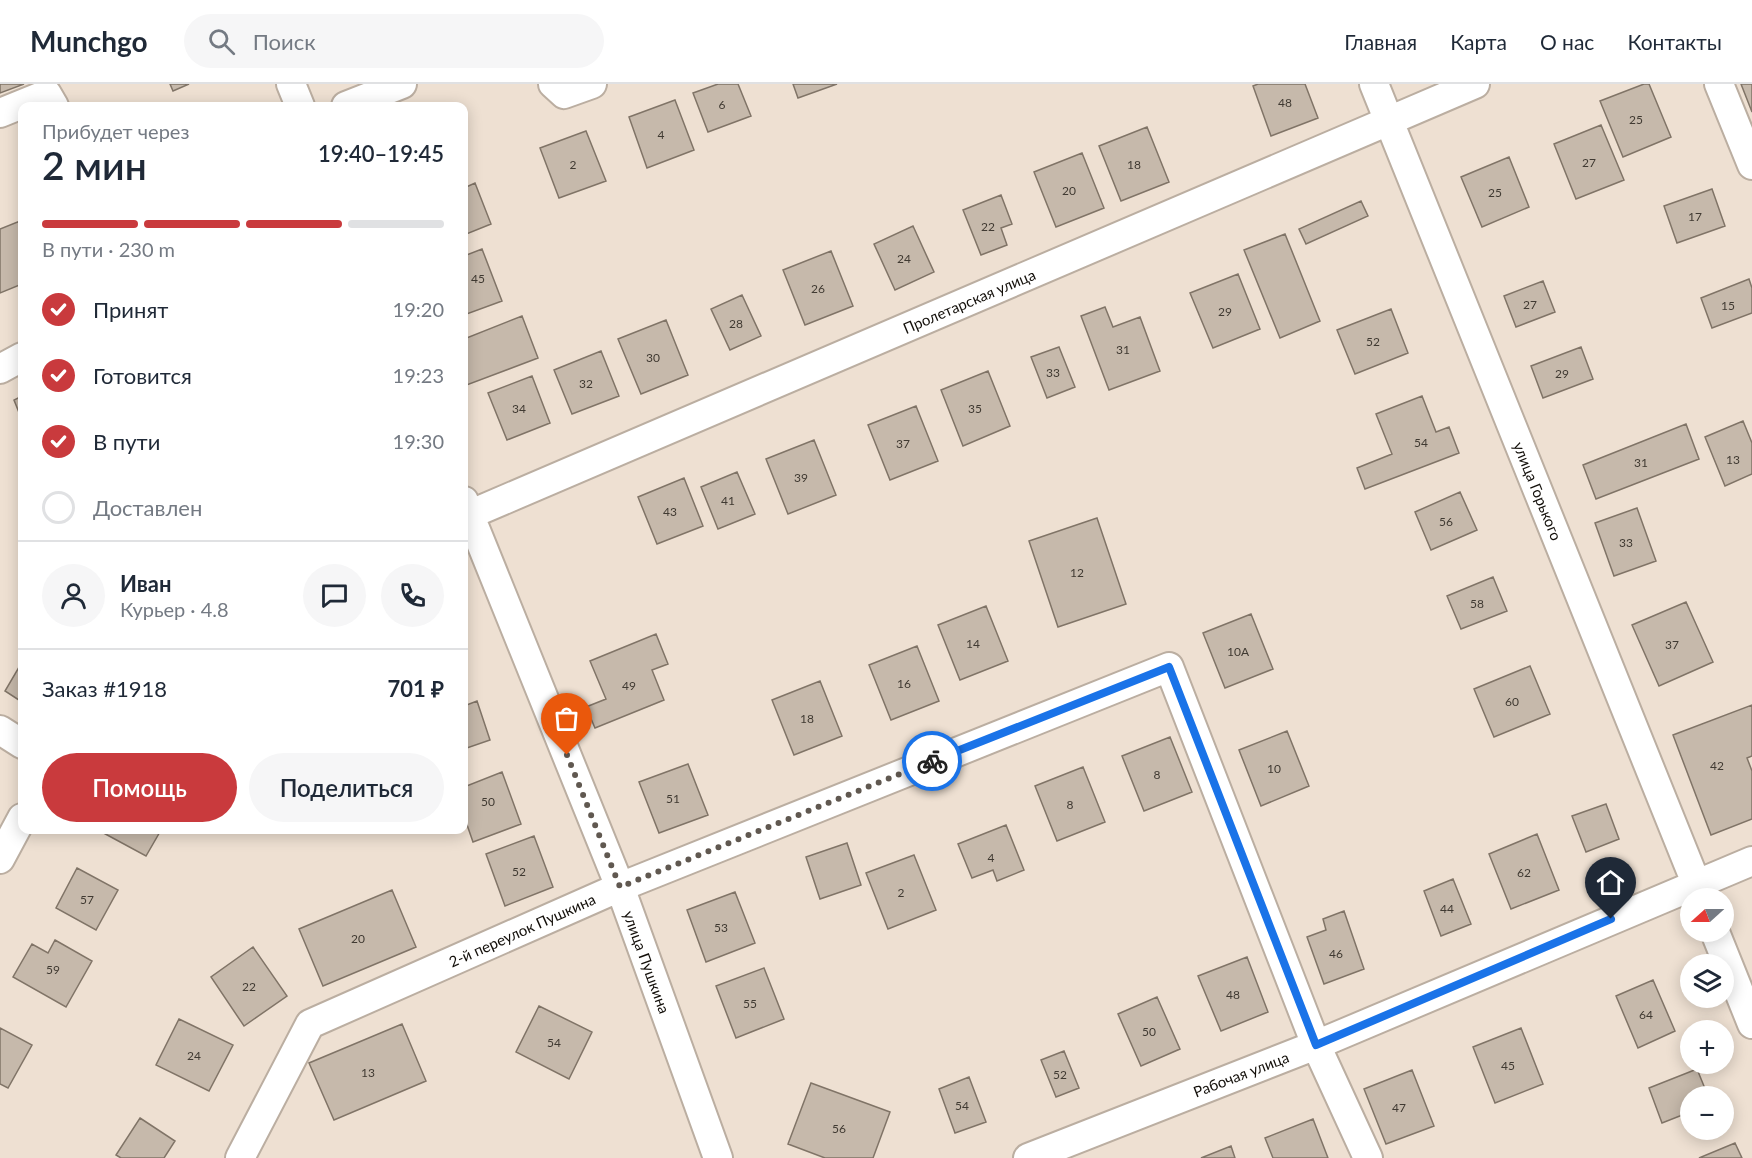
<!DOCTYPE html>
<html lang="ru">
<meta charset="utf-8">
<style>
body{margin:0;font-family:Lato,sans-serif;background:#f6f6f7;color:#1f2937;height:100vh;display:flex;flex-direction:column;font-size:22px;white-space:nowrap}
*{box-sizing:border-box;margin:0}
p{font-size:20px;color:#747a83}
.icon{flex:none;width:33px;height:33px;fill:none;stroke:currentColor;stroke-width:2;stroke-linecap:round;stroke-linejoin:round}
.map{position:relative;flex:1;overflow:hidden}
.panel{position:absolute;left:18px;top:18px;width:450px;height:732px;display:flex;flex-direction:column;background:#fff;border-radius:12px;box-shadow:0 3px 15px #0003}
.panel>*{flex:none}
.needle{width:39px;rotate:249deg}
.controls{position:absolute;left:1680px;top:804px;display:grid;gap:12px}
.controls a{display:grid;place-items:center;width:54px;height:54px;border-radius:50%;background:#fff;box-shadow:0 3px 15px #0003;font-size:30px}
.pin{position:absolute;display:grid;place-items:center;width:51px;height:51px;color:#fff;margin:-62px -26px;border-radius:50% 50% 50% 0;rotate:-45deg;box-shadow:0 0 6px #0007}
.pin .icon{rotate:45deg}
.courier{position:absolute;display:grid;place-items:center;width:60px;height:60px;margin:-30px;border:4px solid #1a73e8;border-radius:50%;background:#fff;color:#222;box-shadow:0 2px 8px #0007}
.headline em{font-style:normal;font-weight:600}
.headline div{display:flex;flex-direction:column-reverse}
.headline{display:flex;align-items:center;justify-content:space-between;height:102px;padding:0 24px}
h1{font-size:39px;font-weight:600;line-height:45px}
.bar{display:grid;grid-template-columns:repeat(4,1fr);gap:9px 6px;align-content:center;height:72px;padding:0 24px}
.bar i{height:8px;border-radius:4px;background:#e0e1e3}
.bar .selected{background:#c93a3d}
.bar p{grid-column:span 4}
.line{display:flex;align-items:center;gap:15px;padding:0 24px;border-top:2px solid #e0e1e3}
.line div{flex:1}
.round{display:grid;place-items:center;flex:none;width:63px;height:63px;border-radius:32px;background:#f6f6f7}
ol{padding:0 24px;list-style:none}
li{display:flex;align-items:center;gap:18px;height:66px}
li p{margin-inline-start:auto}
li .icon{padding:6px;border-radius:50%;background:#c93a3d;color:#fff;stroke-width:4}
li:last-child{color:#747a83}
li i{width:33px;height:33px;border:3px solid #e0e1e3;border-radius:50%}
.primary-button{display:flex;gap:12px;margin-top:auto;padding:12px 24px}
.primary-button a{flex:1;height:69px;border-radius:36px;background:#c93a3d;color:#fff;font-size:24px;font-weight:600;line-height:69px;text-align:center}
.primary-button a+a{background:#f6f6f7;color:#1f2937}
header{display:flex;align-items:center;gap:36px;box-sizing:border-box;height:84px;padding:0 30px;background:#fff;border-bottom:2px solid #e0e1e3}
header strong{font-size:28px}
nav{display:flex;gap:33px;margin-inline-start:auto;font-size:21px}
.search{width:420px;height:54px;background:#f6f6f7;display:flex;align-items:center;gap:15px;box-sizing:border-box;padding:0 21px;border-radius:33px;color:#747a83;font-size:22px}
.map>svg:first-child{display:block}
</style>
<header>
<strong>Munchgo</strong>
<div class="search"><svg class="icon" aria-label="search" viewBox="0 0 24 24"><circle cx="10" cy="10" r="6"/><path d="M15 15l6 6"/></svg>Поиск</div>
<nav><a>Главная</a><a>Карта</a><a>О нас</a><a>Контакты</a></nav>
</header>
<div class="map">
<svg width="1752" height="1074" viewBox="0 0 1752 1074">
<rect width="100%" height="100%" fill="#eee0d2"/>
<path fill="#c6b9ab" stroke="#807467" stroke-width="1.5" d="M0,0H24L0,9Z
M170,0H189L173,7Z
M718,0H738L751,32L708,48L693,9Z
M793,0H837L798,14Z
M1258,0H1305L1318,34L1271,52L1253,2Z
M1644,0H1649L1671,53L1623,73L1600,17Z
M1741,0H1752V28Z
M675,16L694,66L647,84L629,33Z
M1601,41L1624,96L1576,115L1554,60Z
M1147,43L1169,98L1121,117L1099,62Z
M586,47L606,97L559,114L540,64Z
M1082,69L1104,124L1056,143L1034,88Z
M1509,73L1529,123L1482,143L1461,93Z
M475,99L491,140L464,151V104Z
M1712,105L1725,142L1677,159L1664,122Z
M1001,111L1012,140L1001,144L1007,161L981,171L963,126Z
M1361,117L1368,132L1306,160L1299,145Z
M20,137L22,144V200L0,209V145Z
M913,142L934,188L895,206L874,160Z
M1285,150L1320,237L1280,254L1244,166Z
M482,165L502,217L464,231V172Z
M831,167L853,222L805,241L783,186Z
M1238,190L1260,245L1213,264L1190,209Z
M1749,195L1752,204V229L1712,244L1701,214Z
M1543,197L1555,228L1516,243L1504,212Z
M742,211L761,252L730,266L711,225Z
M1105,223L1113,243L1140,233L1160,287L1109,306L1081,232Z
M1391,225L1408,269L1355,290L1337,246Z
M522,232L538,274L464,302V255Z
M666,236L688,291L641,310L618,255Z
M1059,263L1075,303L1047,314L1031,273Z
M1581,263L1593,295L1543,314L1531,282Z
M601,267L619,312L572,330L554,286Z
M988,287L1010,342L963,362L941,306Z
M532,292L550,339L507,356L488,309Z
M22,312V336L14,316Z
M1422,312L1436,348L1449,343L1459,369L1365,405L1357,384L1392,370L1376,330Z
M916,322L938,377L890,396L868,341Z
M1743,337L1752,359V390L1725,402L1705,353Z
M1686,340L1699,375L1596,415L1583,381Z
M814,356L836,411L788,430L766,375Z
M737,388L755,430L718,445L701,403Z
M684,394L703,442L657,460L638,413Z
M1460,408L1477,446L1431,466L1415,428Z
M1637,424L1656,477L1614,492L1595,439Z
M1097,434L1126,520L1058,543L1029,457Z
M1493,493L1507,527L1461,545L1447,512Z
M1686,518L1713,578L1659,602L1632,541Z
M986,522L1008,577L960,596L938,541Z
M1251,530L1273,585L1225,604L1203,549Z
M656,550L668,580L652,586L664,616L595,644L586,623L606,615L590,577Z
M917,562L939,617L891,636L869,581Z
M22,578V618L5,607Z
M1530,582L1550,630L1494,653L1474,605Z
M820,597L842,652L794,671L772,616Z
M477,617L490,656L464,665V622Z
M1752,621V672L1747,674L1752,687V735L1711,751L1673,651Z
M1287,647L1309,702L1261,722L1239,666Z
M1170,653L1192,708L1144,727L1122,672Z
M688,680L708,731L659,749L639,698Z
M1083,683L1105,738L1057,757L1035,702Z
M502,688L521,740L473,758L464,732V703Z
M1606,720L1619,755L1586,768L1572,732Z
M1006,741L1024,786L997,797L993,786L972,794L958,760Z
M98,746H161L146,772Z
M1537,750L1559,806L1511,825L1489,770Z
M534,752L553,803L505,822L486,770Z
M847,759L861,801L820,815L806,773Z
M914,771L936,826L888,845L866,789Z
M77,784L118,806L96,846L56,824Z
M1453,795L1471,840L1441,852L1424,807Z
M392,806L416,863L323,902L299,845Z
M735,808L755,859L706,878L687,826Z
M1344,827L1364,885L1324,900L1307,853L1326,846L1323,835Z
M55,856L92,877L66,923L13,893L32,860L48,869Z
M253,863L287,912L244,942L211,893Z
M1247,873L1268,928L1221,947L1198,892Z
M764,884L784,935L736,954L716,902Z
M1653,896L1675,947L1638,964L1616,912Z
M1157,913L1180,965L1141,982L1118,930Z
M539,922L592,948L569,995L516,968Z
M179,935L233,961L209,1007L156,981Z
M402,940L426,997L334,1036L309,979Z
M0,944L32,961L8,1004L0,1000Z
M1521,944L1543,1000L1495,1019L1473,963Z
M1064,967L1079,1004L1056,1013L1041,976Z
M1697,985L1708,1012H1690V1028L1662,1039L1649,1004Z
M1412,986L1434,1042L1386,1060L1364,1005Z
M969,993L986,1038L955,1049L939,1005Z
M811,999L890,1028L873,1074H825L788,1060Z
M140,1034L175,1057L164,1074H121L116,1071Z
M1313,1035L1328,1074H1273L1265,1054Z
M1735,1059L1742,1074H1699Z
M1231,1062L1235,1074H1201Z"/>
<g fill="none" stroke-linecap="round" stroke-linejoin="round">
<g stroke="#bbaea1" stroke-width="32">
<path id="minor" d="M291,0L300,22
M553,0L564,10L592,0
M1374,0L1702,814
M1719,0L1752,81
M346,22L402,0
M0,29L47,10L54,22
M0,285L22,273
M464,417L620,803L718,1074
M464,433L1475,0
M0,646L22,660
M0,775L22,734
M1715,848L1752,940
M240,1074L310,940L620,803L1169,583L1316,961L1368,1074
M1028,1074L1316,961L1752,777"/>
</g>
<use href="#minor" stroke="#fff" stroke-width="28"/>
</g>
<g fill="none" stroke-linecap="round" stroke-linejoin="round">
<path stroke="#605850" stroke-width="6" stroke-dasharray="0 10.8" d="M567,671L620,803L932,677"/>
<path stroke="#1a73e8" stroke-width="8" d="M932,677L1169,583L1316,961L1611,835"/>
</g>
<g text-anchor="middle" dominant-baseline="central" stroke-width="4.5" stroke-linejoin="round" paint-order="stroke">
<g font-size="12" fill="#403a32">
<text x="1285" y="18">48</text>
<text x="722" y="20">6</text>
<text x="1636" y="35">25</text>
<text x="661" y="50">4</text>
<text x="1589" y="78">27</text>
<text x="573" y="80">2</text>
<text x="1134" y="80">18</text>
<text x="1069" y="106">20</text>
<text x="1495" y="108">25</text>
<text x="1695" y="132">17</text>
<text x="988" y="142">22</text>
<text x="904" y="174">24</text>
<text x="478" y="194">45</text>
<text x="818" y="204">26</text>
<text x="1530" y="220">27</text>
<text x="1728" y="221">15</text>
<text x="1225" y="227">29</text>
<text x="736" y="239">28</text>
<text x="1373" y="257">52</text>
<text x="1123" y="265">31</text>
<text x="653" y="273">30</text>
<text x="1053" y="288">33</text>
<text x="1562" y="289">29</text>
<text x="586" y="299">32</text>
<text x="519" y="324">34</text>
<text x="975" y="324">35</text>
<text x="1421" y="358">54</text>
<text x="903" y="359">37</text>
<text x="1733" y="375">13</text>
<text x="1641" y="378">31</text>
<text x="801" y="393">39</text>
<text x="728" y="416">41</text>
<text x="670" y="427">43</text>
<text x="1446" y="437">56</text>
<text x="1626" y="458">33</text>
<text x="1077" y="488">12</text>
<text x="1477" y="519">58</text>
<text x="973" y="559">14</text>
<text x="1672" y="560">37</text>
<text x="1238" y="567">10А</text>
<text x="904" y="599">16</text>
<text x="629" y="601">49</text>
<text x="1512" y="617">60</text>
<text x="807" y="634">18</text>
<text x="1717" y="681">42</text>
<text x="1274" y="684">10</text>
<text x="1157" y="690">8</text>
<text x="673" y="714">51</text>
<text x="488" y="717">50</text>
<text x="1070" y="720">8</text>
<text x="991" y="773">4</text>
<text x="519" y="787">52</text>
<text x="1524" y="788">62</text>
<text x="901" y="808">2</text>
<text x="87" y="815">57</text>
<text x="1447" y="824">44</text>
<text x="721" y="843">53</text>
<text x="358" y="854">20</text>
<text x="1336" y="869">46</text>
<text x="53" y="885">59</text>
<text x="249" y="902">22</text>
<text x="1233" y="910">48</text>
<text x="750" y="919">55</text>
<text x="1646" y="930">64</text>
<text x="1149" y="947">50</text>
<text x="554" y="958">54</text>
<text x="194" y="971">24</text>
<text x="1508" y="981">45</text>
<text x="368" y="988">13</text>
<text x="1060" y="990">52</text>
<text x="962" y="1021">54</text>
<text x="1399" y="1023">47</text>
<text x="839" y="1044">56</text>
</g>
<g font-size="15" fill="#130f0a" stroke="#fff">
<text transform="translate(969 217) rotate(-23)">Пролетарская улица</text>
<text transform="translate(1538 407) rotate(68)">улица Горького</text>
<text transform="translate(522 846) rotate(-24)">2-й переулок Пушкина</text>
<text transform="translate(647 878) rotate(70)">улица Пушкина</text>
<text transform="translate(1241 990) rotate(-21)">Рабочая улица</text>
</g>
</g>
</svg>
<div class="controls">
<a><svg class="needle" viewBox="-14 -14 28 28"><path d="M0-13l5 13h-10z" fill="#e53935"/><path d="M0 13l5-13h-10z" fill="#747a83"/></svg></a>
<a><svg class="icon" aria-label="layers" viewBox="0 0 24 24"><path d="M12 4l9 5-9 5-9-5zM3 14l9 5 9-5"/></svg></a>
<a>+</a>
<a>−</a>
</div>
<div class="pin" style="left:567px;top:671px;background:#ea580c"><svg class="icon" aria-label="bag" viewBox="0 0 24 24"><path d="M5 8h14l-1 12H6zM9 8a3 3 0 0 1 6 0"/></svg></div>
<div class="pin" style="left:1611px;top:835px;background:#1f2937"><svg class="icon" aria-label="home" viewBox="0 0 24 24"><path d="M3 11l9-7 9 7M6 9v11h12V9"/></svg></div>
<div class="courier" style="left:932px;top:677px"><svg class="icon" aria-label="bike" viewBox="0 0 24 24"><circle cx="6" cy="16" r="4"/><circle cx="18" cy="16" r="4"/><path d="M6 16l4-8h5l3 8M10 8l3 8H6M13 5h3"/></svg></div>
<section class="panel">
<div class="headline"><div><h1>2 мин</h1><p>Прибудет через</p></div><em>19:40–19:45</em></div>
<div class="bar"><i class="selected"></i><i class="selected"></i><i class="selected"></i><i></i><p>В пути · 230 m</p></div>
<ol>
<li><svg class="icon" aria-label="check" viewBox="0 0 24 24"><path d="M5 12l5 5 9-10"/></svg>Принят<p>19:20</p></li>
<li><svg class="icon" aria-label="check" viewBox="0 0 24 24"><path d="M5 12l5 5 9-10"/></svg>Готовится<p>19:23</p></li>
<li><svg class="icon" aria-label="check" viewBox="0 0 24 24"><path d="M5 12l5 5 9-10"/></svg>В пути<p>19:30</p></li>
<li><i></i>Доставлен</li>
</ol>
<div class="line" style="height:108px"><a class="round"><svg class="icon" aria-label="person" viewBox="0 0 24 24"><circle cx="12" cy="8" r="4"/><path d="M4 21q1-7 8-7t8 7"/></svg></a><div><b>Иван</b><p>Курьер · 4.8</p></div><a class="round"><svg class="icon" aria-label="chat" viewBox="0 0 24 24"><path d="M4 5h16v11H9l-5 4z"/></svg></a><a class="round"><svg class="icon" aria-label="phone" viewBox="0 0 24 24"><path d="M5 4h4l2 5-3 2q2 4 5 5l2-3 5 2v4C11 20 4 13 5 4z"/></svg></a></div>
<div class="line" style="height:78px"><div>Заказ #1918</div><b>701 ₽</b></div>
<div class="primary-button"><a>Помощь</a><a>Поделиться</a></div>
</section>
</div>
